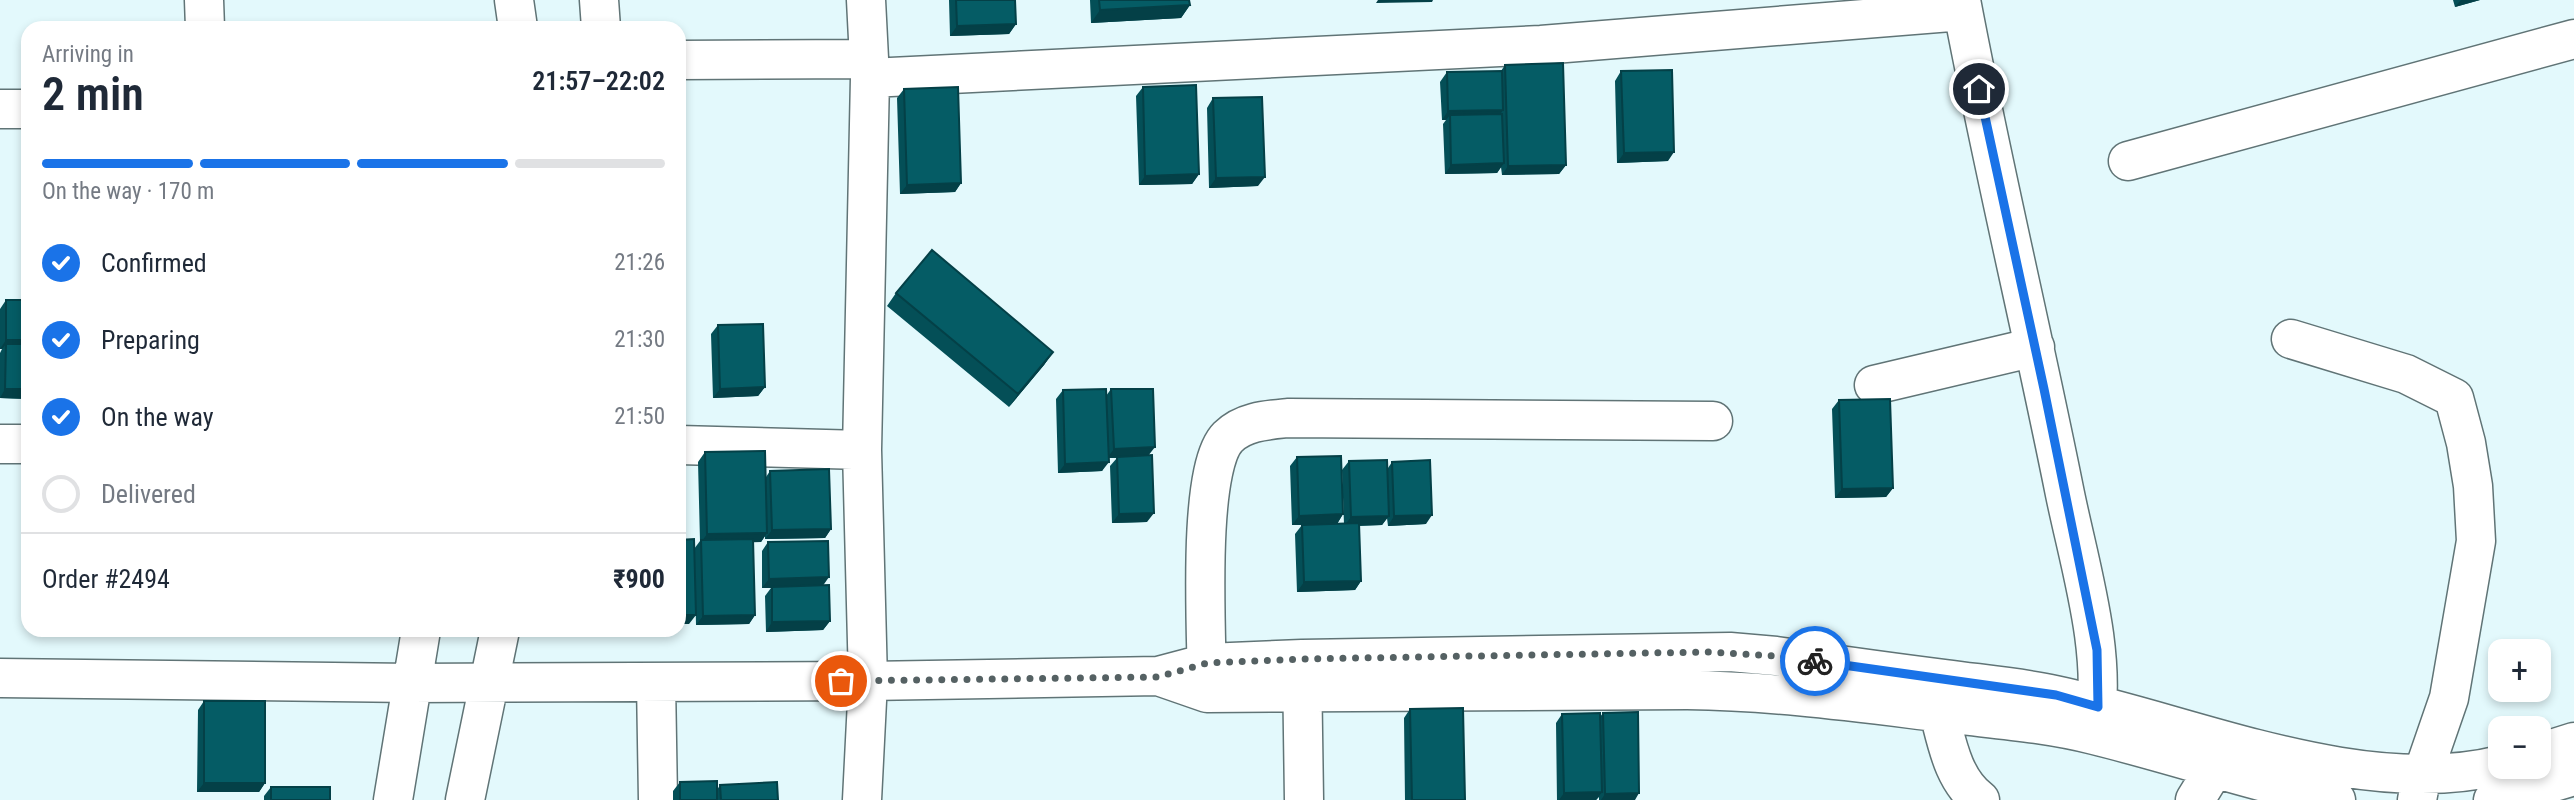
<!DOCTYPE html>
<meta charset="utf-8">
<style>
body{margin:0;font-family:"Roboto Condensed",sans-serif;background:#f6f6f7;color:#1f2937;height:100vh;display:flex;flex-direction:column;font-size:26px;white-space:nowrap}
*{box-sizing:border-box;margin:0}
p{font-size:23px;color:#747a83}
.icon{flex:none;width:38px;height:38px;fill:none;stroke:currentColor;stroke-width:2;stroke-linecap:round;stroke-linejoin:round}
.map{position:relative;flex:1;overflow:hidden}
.sheet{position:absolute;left:21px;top:21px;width:665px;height:616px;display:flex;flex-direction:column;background:#fff;border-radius:21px;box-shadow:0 4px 10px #0003}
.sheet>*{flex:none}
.fabs{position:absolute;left:2488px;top:639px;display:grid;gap:14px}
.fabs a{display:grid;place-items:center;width:63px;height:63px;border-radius:14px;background:#fff;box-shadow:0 4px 10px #0003;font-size:35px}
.pin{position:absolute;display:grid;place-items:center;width:60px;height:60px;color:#fff;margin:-30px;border:4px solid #fff;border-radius:50%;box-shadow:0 2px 7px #0007}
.courier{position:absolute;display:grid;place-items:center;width:70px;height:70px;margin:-35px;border:5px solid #1a73e8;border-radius:50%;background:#fff;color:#222;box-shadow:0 2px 9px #0007}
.head em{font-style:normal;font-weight:600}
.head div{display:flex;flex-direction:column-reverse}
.head{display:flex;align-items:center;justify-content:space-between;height:119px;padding:0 21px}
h1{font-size:46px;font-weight:600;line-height:52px}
.bar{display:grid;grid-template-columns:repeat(4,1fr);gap:10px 7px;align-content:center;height:84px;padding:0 21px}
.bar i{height:9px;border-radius:5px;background:#e0e1e3}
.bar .active{background:#1a73e8}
.bar p{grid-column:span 4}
.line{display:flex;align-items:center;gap:18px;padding:0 21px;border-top:2px solid #e0e1e3}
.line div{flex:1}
ol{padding:0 21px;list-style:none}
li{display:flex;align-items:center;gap:21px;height:77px}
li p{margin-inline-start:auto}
li .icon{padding:7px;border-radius:50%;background:#1a73e8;color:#fff;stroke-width:4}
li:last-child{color:#747a83}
li i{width:38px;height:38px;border:4px solid #e0e1e3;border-radius:50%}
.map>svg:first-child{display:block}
</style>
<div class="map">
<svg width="2574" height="800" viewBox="0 0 2574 800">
<rect width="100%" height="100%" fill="#e3f9fc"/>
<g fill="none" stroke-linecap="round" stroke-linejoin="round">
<g stroke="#607476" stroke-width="41">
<path id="minor" d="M204,0L205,28
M514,0L518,28
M599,0L601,28
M1961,0C1992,165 2032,329 2065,494C2080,567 2108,655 2094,729
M679,60L869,59
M870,78L1541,45L1963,11
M0,109H28
M2128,161L2574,39
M2291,339L2406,374L2454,398L2466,443L2473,486L2476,541L2449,698L2421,779L2417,800
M1874,385L2035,347
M0,444H28
M679,445L862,450
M1302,666L1304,800
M1158,676L1207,693L1687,690C1771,691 1853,702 1936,712C1989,719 2043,722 2094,735C2175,755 2254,782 2336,800
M0,678L412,683L868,681L1158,676L1207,663L1302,659L1730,652L1776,656C1832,664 1888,672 1945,679C1981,684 2019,687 2055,695C2193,724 2360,800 2501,765
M656,682L658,800
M1207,688C1207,638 1196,469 1228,437C1244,421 1268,420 1289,418L1713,421
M1939,713C1947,743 1953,780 1980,800
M2539,753L2574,742
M393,800L421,630
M465,800L500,630
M862,800L868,681L862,450L870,78L866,0
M2195,800L2214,769
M2493,800L2574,776"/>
</g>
<use href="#minor" stroke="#fff" stroke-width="38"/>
</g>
<path fill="#044f57" d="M949,0H1015L1016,24L1009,34L950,36Z
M1090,0H1189L1190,5L1181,18L1091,23Z
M2453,0H2480L2455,7Z
M1505,65L1566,165L1559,174L1502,175L1501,167L1497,173L1445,174L1443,124L1446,120H1442L1440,82L1447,72L1501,71Z
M1621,71L1668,161L1617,163L1615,81Z
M1143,87L1199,174L1192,184L1139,185L1136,96Z
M904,89L961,183L955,192L900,194L897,98Z
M1213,98L1258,186L1209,188L1207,108Z
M896,293L1053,352L1044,365L1009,407L887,306Z
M6,300L28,399L0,398V353L2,349H0V309Z
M718,325L765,387L758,396L713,398L711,334Z
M1111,389L1149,456L1147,522L1112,523L1110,466L1117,458H1109L1102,471L1058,473L1056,399L1063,390L1106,396Z
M1839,400L1893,488L1886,497L1835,498L1832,409Z
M705,452L766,477L770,471L831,529L825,538L765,539V536L761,542H753L755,615L749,624L696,625L695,581L689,624L694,549L700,541L698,462Z
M1297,457L1343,514L1337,524H1344L1342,470L1349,461L1388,468L1392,462L1426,524L1388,526L1387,518L1382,525L1359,526L1361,581L1355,590L1297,592L1295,534L1302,525H1292L1290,466Z
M768,542L823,585L830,621L823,630L766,632L765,596L771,588H762V551Z
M204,701L265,783L259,792H197L198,710Z
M1410,709L1465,800H1405L1404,718Z
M1603,713L1635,800H1599V797L1596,800H1557L1556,723L1562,714L1600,717Z
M680,782L717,790L720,785L778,800H673V791Z
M271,787L330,800H264V796Z"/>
<path fill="#044047" d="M1378,0H1433L1432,2L1376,3Z
M2461,0H2480L2455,7Z
M1190,5L1181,18L1091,23L1100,10Z
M1016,24L1009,34L950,36L957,26Z
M1503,110L1497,119L1450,115L1446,120H1442L1448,111Z
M1674,152L1668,161L1617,163L1624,153Z
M1504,163L1497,173L1445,174L1451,165Z
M1566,165L1559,174L1502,175L1508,166Z
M1199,174L1192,184L1139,185L1145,176Z
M1265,177L1258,186L1209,188L1216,178Z
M961,183L955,192L900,194L907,185Z
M6,340H28V350L6,344L2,349H0Z
M1053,352L1044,365L1009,407L1018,394Z
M765,387L758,396L713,398L720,389Z
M5,389H28V399L0,398Z
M1155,447L1148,456L1107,458L1114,449Z
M1109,462L1102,471L1058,473L1065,464Z
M1893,488L1886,497L1835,498L1842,489Z
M1154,513L1147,522L1112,523L1119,514Z
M1343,514L1337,524L1292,525L1299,516Z
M1432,515L1426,524L1388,526L1394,516Z
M1389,516L1382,525L1344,526L1351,517Z
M831,529L825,538L765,539L772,530Z
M767,533L761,542L700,544L707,534Z
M829,577L822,587L762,588L769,579Z
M1361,581L1355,590L1297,592L1304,582Z
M679,615H696L689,624H679Z
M755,615L749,624L696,625L703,616Z
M830,621L823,630L766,632L772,622Z
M606,630H641L639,633L603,634Z
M204,783H265L259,792H197Z
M1602,792L1596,800H1559L1564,793Z
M1639,793L1635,800H1601L1605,794Z"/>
<path fill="#055c65" stroke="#044047" stroke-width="2" d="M956,0H1015L1016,24L957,26Z
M1099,0H1189L1190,5L1100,10Z
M1563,63L1566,165L1508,166L1505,65Z
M1672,70L1674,152L1624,153L1621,71Z
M1502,71L1503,110L1448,111L1447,72Z
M1196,85L1199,174L1145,176L1143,87Z
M958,87L961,183L907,185L904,89Z
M1262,97L1265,177L1216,178L1213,98Z
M1502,114L1504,163L1451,165L1450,115Z
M932,250L1053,352L1018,394L896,293Z
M6,300H28V340H6Z
M763,324L765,387L720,389L718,325Z
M6,344H28V389H5Z
M1106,389L1109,462L1065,464L1063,390Z
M1111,389H1153L1155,447L1114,449Z
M1890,399L1893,488L1842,489L1839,400Z
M765,451L767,533L707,534L705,452Z
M1152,455L1154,513L1119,514L1117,457Z
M1341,456L1343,514L1299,516L1297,457Z
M1387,460L1389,516L1351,517L1349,461Z
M1430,460L1432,515L1394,516L1392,462Z
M829,469L831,529L772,530L770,471Z
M1359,523L1361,581L1304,582L1302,525Z
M694,539L696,615H679V540Z
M753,539L755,615L703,616L701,540Z
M828,541L829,577L769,579L768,542Z
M829,585L830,621L772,622V587Z
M204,701H265V783H204Z
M1463,708L1465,800H1412L1410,709Z
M1638,712L1639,793L1605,794L1603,713Z
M1600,713L1602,792L1564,793L1562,714Z
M717,781V800H680V782Z
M777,782L778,800H721L720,785Z
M271,787H330V800H271Z"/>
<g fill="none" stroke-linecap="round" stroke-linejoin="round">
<path stroke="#556163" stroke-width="7" stroke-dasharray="0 12.6" d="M841,681L1158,677L1207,663L1302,659L1708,652L1776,656L1815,661"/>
<path stroke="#1a73e8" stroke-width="9" d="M1815,661L2056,695L2098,707L2097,650L2044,389L1979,89"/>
</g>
</svg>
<div class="fabs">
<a>+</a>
<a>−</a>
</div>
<div class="pin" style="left:841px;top:681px;background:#ea580c"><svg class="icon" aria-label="bag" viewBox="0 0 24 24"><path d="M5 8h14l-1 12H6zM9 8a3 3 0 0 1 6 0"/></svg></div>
<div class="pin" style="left:1979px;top:89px;background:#1f2937"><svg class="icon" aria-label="home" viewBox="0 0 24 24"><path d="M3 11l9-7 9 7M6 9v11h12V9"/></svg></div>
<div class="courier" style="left:1815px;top:661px"><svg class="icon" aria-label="bike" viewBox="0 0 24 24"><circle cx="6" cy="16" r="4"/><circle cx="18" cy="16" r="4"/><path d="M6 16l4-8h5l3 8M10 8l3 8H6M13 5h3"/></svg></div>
<section class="sheet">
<div class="head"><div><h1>2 min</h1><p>Arriving in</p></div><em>21:57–22:02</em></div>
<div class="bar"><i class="active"></i><i class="active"></i><i class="active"></i><i></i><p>On the way · 170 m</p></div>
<ol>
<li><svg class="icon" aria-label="check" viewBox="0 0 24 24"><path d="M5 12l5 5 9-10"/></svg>Confirmed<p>21:26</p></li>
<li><svg class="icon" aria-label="check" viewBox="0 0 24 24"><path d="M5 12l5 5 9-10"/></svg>Preparing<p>21:30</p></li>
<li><svg class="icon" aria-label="check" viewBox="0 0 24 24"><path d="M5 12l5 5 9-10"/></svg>On the way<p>21:50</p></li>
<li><i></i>Delivered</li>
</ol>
<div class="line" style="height:91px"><div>Order #2494</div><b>₹900</b></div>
</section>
</div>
